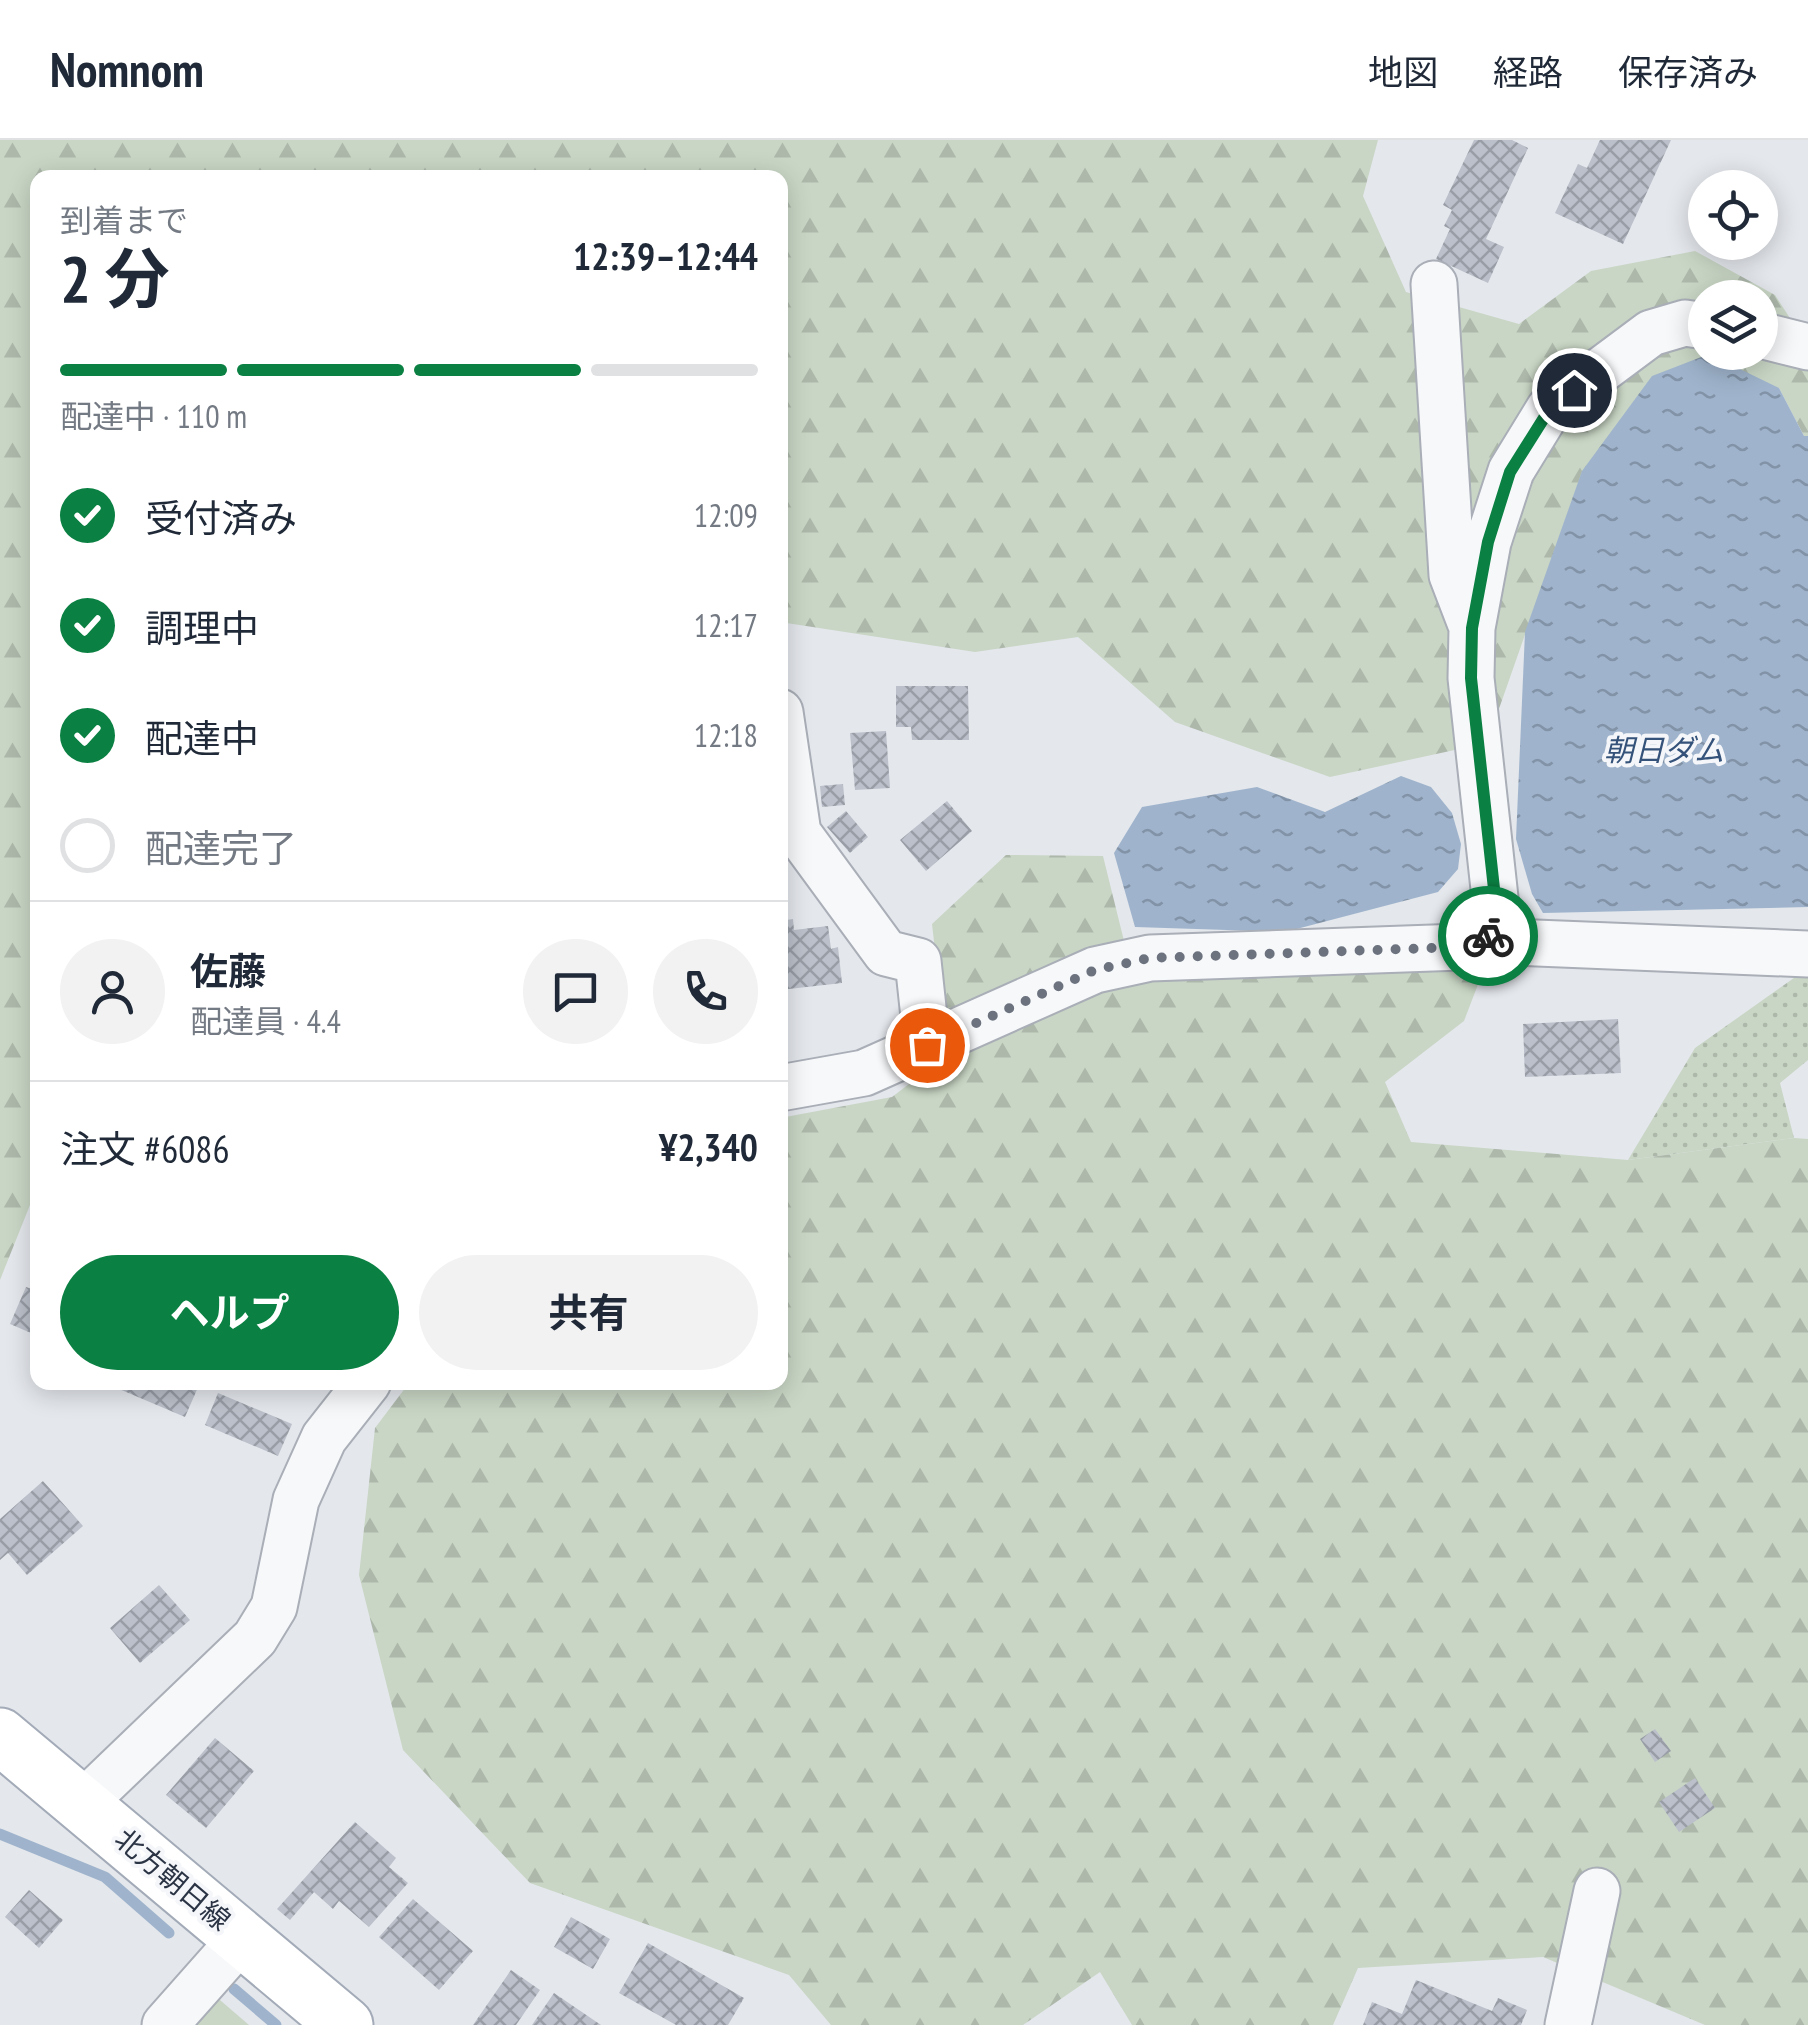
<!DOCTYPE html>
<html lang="ja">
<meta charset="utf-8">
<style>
body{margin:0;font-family:"PT Sans Narrow","Noto Sans JP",sans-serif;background:#f2f2f3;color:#1f2937;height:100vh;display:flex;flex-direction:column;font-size:38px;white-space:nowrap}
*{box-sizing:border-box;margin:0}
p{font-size:32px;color:#747a83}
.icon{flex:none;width:55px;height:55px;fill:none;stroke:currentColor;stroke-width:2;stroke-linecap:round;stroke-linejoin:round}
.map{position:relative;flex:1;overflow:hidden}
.details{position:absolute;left:30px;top:30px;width:758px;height:1220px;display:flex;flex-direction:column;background:#fff;border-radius:20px;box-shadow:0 5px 25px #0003}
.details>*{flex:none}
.controls{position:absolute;left:1688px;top:30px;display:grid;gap:20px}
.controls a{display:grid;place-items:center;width:90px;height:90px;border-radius:50%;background:#fff;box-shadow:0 5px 25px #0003;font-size:50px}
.pin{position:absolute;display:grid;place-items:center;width:85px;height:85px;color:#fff;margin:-42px;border:5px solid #fff;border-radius:50%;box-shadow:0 2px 10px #0007}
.courier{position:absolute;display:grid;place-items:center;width:100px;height:100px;margin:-50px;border:8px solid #0b8043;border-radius:50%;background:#fff;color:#222;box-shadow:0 2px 12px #0007}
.overview em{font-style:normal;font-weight:700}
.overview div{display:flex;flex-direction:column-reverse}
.overview{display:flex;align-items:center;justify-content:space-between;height:170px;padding:0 30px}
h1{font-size:65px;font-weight:700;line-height:75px}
.bar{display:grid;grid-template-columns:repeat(4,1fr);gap:15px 10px;align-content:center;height:120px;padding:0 30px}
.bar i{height:12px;border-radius:8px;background:#e0e1e3}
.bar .active{background:#0b8043}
.bar p{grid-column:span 4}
.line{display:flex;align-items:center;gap:25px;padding:0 30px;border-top:2px solid #e0e1e3}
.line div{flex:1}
.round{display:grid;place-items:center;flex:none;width:105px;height:105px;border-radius:52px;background:#f2f2f3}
ol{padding:0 30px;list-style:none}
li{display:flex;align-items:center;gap:30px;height:110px}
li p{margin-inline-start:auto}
li .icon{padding:10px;border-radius:50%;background:#0b8043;color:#fff;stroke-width:4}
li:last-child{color:#747a83}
li i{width:55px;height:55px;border:5px solid #e0e1e3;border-radius:50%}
.primary-button{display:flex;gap:20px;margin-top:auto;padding:20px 30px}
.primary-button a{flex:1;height:115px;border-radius:60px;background:#0b8043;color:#fff;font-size:40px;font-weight:700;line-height:115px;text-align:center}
.primary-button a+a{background:#f2f2f3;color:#1f2937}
header{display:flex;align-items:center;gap:60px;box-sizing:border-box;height:140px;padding:0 50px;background:#fff;border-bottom:2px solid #e0e1e3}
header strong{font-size:48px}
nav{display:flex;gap:55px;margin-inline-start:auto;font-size:35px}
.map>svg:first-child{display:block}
</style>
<header>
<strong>Nomnom</strong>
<nav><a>地図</a><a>経路</a><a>保存済み</a></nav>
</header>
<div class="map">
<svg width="1808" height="1885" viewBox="0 0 1808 1885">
<defs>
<pattern id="grass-dots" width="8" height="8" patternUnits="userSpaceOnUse" patternTransform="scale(2.5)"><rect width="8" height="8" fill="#c9d6c5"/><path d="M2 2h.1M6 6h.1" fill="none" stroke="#adb8ab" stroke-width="1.8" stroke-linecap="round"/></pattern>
<pattern id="forest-firs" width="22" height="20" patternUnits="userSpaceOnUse" patternTransform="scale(2.5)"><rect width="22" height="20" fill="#c9d6c5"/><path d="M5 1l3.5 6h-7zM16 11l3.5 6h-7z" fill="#adb8ab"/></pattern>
<pattern id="water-ripples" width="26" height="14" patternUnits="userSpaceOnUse" patternTransform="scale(2.5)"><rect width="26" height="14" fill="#9fb4cc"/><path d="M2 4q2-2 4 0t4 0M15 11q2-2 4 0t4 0" fill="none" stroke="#8293a7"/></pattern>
<pattern id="building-cross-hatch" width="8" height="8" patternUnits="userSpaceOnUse" patternTransform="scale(2.5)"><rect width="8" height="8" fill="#bbc0ca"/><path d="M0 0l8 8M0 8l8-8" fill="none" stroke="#989da6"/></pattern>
</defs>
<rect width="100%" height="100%" fill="#e4e7ec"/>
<path fill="url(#grass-dots)" d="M1808,828V920L1780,943L1794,998L1628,1020L1695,908Z"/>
<path fill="url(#forest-firs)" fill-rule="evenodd" d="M0,0H1378L1363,56L1406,152L1519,184L1591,131L1695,111L1775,155L1808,206V296H1804L1779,248L1582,332L1487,603L1330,637L1175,582L1078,497L975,512L780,482V38H38V1045L0,1140ZM1705,158H1760V212H1705Z
M1006,715L1103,716L1126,809L1482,834L1464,881L1385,942L1411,1002L1628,1020L1794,998L1808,999V1885H1705L1543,1817L1358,1828L1333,1885H1132L1100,1832L1023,1885H831L789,1835L530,1743L403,1610L359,1435L375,1288L409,1243L780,1242V978L892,957L947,915L932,784Z"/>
<path fill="#c9d6c5" d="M213,1854L249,1885H185Z"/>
<path fill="url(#water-ripples)" d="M1709,214L1779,248L1804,296H1808V767L1543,773L1532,754L1516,699L1525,492L1582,331L1652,236Z
M1401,636L1431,647L1452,673L1461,704L1458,729L1438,752L1285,792L1135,787L1114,713L1142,667L1257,647L1325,672Z"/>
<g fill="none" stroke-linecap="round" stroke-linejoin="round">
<path stroke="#9fb4cc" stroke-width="11" d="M0,1694L105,1737L169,1793
M234,1849L276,1885"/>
</g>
<path fill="url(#building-cross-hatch)" d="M1474,0H1512L1528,8L1486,99L1504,107L1488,143L1436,119L1450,89L1444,86L1452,70L1443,65Z
M1600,0H1671L1623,104L1555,73L1578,24L1587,28Z
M896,546H968L969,600H912L911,587H896Z
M886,591L890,648L855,650L850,593Z
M843,644L845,665L822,667L820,646Z
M947,661L972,691L926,731L900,700Z
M846,671L868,697L850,713L827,687Z
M793,779L794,790L828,786L831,809L838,807L842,843L780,850V781Z
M1618,879L1621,933L1525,937L1523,884Z
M26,1147L38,1151V1196L10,1184Z
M113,1242H193L199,1245L185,1277L112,1246Z
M218,1253L292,1284L278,1316L205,1285Z
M43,1341L83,1386L27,1435L8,1413L0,1420V1379Z
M159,1445L190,1480L140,1523L110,1488Z
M1655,1589L1671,1611L1655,1622L1640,1599Z
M215,1598L254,1631L206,1688L166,1655Z
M1695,1638L1715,1668L1679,1692L1659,1662Z
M355,1682L396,1718L389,1727L408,1743L369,1787L339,1761L333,1769L314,1752L290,1780L277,1769Z
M29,1750L63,1780L39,1808L5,1777Z
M413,1759L473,1811L439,1850L379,1797Z
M571,1777L610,1799L593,1829L554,1807Z
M648,1803L744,1858L728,1885H676L619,1853Z
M511,1830L540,1850L516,1885H473Z
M1416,1840L1492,1871L1498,1858L1527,1870L1521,1885H1363L1372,1862L1402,1874Z
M554,1853L601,1885H532Z"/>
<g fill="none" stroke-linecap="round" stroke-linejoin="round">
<g stroke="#a9aeb7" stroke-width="49">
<path id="minor" d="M1434,144L1452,435L1470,482
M1760,195L1808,207
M780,572L798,693L886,813L918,821L927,905
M1485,801L1492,790L1496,767L1471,538L1472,488L1488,402L1511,331L1549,269L1651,193L1685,183L1705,186
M780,948L864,933L1095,830L1150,818L1461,807L1485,801L1808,814
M83,1663L255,1498L274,1467L296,1360L324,1298L368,1242
M165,1885L242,1798
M1568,1885L1597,1751"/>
</g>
<g stroke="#a3abb8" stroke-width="59">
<path id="major" d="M0,1596L345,1885"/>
</g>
<use href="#minor" stroke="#f7f8fa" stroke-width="45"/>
<use href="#major" stroke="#fff" stroke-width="55"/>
</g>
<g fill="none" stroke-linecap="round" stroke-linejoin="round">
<path stroke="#6c737f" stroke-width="10" stroke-dasharray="0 18" d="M927,905L1095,830L1150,818L1461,807L1485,801L1488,796"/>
<path stroke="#0b8043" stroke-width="12" d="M1488,796L1496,767L1471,538L1472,488L1488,402L1510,332L1549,270L1574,250"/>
</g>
<g text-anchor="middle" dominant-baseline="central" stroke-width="8" stroke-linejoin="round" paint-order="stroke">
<g font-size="28" fill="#2b3445" stroke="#f4f6f9">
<text transform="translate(173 1739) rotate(40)">北方朝日線</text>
</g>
<g font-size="30" font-style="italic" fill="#34527a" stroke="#f4f6f9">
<text x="1664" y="609">朝日ダム</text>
</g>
</g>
</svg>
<div class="controls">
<a><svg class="icon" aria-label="locate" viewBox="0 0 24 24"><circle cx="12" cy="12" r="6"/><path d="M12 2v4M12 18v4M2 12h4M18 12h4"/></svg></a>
<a><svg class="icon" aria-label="layers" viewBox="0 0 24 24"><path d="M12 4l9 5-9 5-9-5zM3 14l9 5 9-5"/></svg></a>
</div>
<div class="pin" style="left:927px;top:905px;background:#ea580c"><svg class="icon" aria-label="bag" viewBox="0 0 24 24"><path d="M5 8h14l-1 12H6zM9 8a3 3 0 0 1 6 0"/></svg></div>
<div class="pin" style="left:1574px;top:250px;background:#1f2937"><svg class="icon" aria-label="home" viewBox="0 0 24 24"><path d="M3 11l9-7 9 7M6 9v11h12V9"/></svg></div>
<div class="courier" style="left:1488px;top:796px"><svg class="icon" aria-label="bike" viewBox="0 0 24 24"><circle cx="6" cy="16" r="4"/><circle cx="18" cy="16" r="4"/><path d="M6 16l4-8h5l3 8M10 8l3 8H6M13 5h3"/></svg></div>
<section class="details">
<div class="overview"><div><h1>2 分</h1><p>到着まで</p></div><em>12:39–12:44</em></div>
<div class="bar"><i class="active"></i><i class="active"></i><i class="active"></i><i></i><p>配達中 · 110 m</p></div>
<ol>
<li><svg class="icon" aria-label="check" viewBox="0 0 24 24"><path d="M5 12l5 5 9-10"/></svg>受付済み<p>12:09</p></li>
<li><svg class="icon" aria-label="check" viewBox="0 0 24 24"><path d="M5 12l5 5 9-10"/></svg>調理中<p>12:17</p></li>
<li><svg class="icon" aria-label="check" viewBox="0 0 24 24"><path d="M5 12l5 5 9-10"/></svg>配達中<p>12:18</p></li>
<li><i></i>配達完了</li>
</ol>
<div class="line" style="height:180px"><a class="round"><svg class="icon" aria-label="person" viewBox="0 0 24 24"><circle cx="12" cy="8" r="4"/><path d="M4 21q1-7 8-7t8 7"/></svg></a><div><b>佐藤</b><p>配達員 · 4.4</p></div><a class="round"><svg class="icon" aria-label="chat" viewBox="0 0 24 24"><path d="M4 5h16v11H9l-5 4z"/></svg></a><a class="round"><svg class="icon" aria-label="phone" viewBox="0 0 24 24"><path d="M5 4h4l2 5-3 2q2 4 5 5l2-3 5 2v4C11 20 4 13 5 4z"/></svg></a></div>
<div class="line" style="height:130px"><div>注文 #6086</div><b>¥2,340</b></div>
<div class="primary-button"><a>ヘルプ</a><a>共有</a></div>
</section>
</div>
